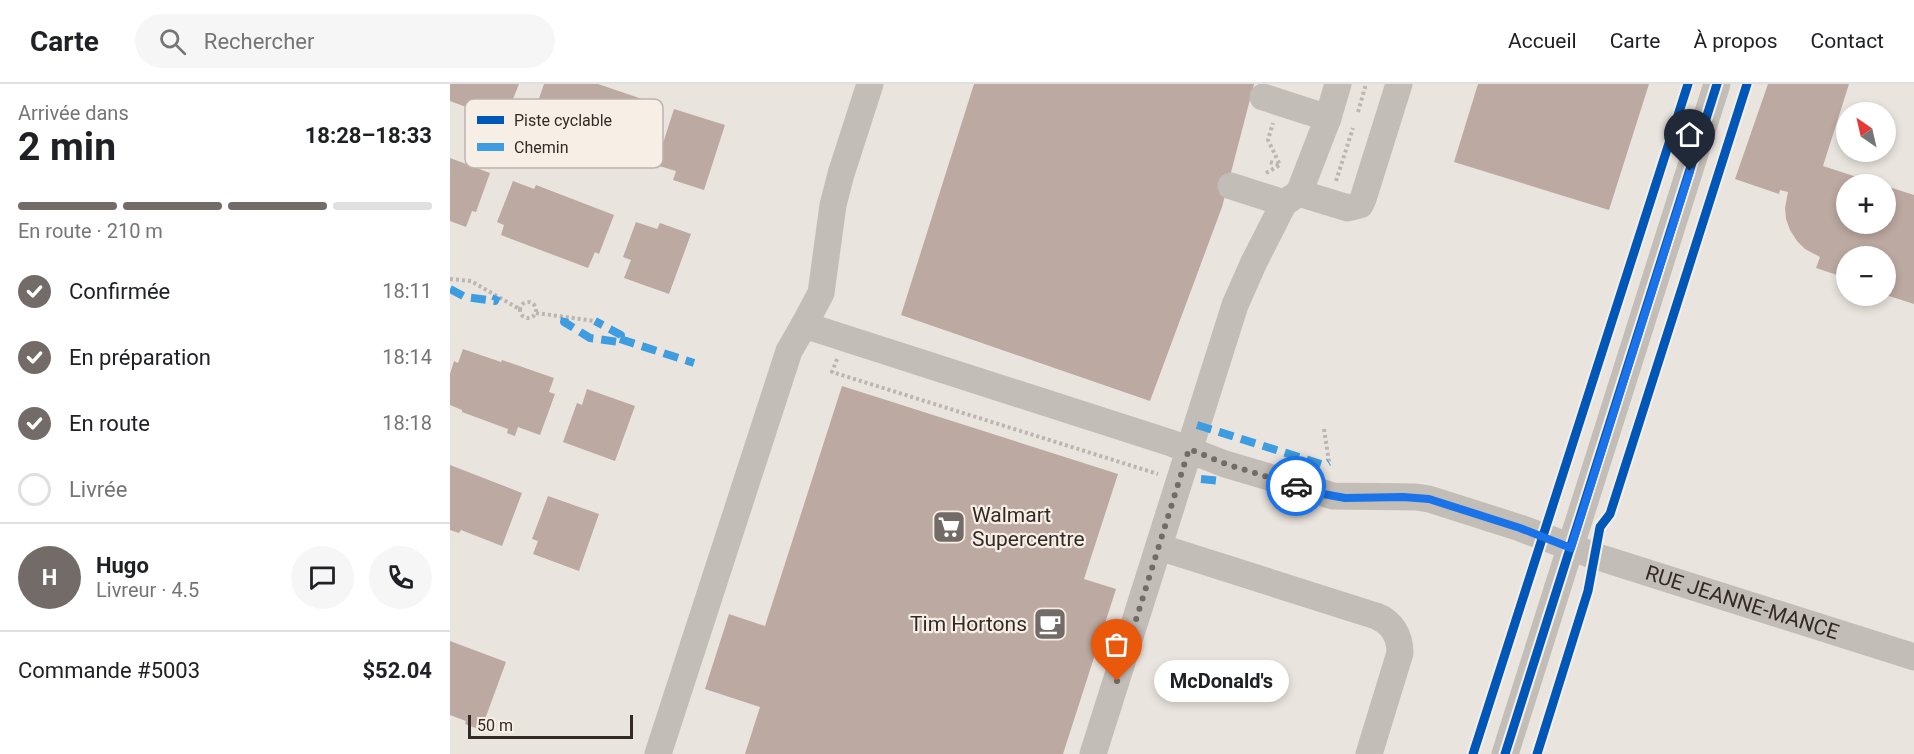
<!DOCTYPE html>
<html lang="fr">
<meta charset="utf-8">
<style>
body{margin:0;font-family:Roboto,sans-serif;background:#f6f6f6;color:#202124;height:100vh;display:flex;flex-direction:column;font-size:22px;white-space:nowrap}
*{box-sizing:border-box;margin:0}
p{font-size:20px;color:#757577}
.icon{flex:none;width:33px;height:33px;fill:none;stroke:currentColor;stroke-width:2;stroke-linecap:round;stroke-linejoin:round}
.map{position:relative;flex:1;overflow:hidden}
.drawer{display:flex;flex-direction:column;background:#fff;width:450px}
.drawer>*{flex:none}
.needle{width:39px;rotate:326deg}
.controls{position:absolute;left:1386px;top:18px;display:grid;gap:12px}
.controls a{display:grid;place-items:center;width:60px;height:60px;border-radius:50%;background:#fff;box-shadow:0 3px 9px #0003;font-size:30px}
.scale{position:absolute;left:18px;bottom:15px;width:165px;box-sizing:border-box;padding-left:6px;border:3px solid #332a27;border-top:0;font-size:16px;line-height:21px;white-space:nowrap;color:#332a27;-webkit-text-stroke:4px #f7efe5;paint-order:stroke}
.pin{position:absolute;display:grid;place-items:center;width:51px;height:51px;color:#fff;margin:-62px -26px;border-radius:50% 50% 50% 0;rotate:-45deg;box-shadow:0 0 6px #0007}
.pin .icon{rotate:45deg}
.courier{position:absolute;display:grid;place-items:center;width:60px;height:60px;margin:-30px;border:4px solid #1a73e8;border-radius:50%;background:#fff;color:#222;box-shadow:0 2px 8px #0007}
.bubble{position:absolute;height:42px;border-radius:21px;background:#fff;box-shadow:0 3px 9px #0003;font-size:20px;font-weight:700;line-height:42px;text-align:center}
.summary em{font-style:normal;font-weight:700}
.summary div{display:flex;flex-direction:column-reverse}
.summary{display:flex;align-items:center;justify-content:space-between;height:102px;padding:0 18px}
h1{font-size:39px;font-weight:700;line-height:45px}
.bar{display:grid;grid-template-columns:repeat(4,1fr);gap:9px 6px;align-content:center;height:72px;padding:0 18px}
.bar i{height:8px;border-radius:4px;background:#e0e0e0}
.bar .active{background:#736b67}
.bar p{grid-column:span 4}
.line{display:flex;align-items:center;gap:15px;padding:0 18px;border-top:2px solid #e0e0e0}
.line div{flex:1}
.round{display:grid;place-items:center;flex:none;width:63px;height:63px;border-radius:32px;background:#f6f6f6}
ol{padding:0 18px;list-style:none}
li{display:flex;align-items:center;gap:18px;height:66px}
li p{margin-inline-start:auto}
li .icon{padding:6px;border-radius:50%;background:#736b67;color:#fff;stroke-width:4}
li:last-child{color:#757577}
li i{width:33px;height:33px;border:3px solid #e0e0e0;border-radius:50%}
header{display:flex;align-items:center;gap:36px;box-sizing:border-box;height:84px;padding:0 30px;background:#fff;border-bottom:2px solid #e0e0e0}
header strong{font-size:28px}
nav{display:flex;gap:33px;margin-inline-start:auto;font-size:21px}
.search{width:420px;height:54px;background:#f6f6f6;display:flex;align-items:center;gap:15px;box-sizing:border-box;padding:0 21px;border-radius:33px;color:#757577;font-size:22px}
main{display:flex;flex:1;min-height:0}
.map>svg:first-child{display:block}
</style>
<header>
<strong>Carte</strong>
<div class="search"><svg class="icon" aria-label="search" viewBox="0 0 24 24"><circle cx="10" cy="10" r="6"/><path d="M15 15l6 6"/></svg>Rechercher</div>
<nav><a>Accueil</a><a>Carte</a><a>À propos</a><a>Contact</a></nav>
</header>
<main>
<section class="drawer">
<div class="summary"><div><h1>2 min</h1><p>Arrivée dans</p></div><em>18:28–18:33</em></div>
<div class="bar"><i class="active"></i><i class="active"></i><i class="active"></i><i></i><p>En route · 210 m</p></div>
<ol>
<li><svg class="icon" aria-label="check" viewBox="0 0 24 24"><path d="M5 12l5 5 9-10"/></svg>Confirmée<p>18:11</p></li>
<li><svg class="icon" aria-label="check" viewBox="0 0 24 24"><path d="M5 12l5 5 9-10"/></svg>En préparation<p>18:14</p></li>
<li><svg class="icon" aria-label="check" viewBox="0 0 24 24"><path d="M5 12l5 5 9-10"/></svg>En route<p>18:18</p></li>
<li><i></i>Livrée</li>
</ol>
<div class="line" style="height:108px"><b class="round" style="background:#736b67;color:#fff">H</b><div><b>Hugo</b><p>Livreur · 4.5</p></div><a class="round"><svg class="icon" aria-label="chat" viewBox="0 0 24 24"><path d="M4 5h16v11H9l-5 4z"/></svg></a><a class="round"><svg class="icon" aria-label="phone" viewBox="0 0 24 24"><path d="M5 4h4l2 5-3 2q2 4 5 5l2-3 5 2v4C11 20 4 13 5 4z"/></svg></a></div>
<div class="line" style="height:78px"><div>Commande #5003</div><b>$52.04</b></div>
</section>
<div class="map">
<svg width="1464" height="670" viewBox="0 0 1464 670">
<rect width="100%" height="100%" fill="#eae4de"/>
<path fill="#bca9a1" d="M0,0H69L57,30L38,23L35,30L0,17Z
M94,0H148L195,16L190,32L194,33L180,75L156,67L154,73L98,54L101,45L81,38Z
M524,0H804L772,123L700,317L451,231Z
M1028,0H1199L1159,126L1004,78Z
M1318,0H1399L1373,82L1428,100H1396V140H1436V102L1464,111V220L1436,211V172H1396V194L1366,184L1370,173L1355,165L1347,157L1340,146L1336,135L1335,124L1338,108L1330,106L1329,110L1285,95Z
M224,25L275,41L254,106L223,96L226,87L206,81Z
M0,74L40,89L26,128L22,127L16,143L0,137Z
M63,97L84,105L86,101L164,131L149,170L145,168L138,184L51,151L54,141L47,138Z
M186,138L207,145L210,139L241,150L219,210L174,194L181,176L173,173Z
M13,265L51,278L52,276L104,294L99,308L105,310L90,351L68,343L65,352L57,349L58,345L12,328V326L0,321V290L4,277L8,279Z
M392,302L668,390L634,495L666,505L613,670H295L310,623L255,605L279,530L315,542Z
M137,305L185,322L165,377L113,358L127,319L132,321Z
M0,381L72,409L52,462L11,446L9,449L0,446Z
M98,412L149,430L129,487L83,470L88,457L82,455Z
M0,557L56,578L31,646L15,640L16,637L0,631Z"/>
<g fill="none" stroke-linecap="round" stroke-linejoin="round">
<path stroke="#bcb5b0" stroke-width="4" stroke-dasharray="3 3" stroke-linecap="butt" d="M908,28L916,0
M820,78L829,81
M816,89L830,81L818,56L823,39
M886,97L903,44
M0,195L21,197L71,226
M70 226a8 8 0 1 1 16 0a8 8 0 1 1-16 0Z
M86,229L145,237
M387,275L382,288L708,390
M874,345L879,378"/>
<g stroke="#c3bdb7" stroke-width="27">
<path d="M813,13L878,34"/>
<path d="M781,102L834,119"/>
<path d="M849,109L898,124L910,121L913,115L949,0"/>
<path d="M354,241L371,209L383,121L391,90L420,0"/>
<path d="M709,463L926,532C942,538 950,552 950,569L919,670"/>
<path id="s1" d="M208,670L339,267L354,241L721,359L775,380L883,412L966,413L979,415L1070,444L1145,472L1464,573"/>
<path d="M643,670L785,221L804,178L834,119L849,109L878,34L888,0"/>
<path d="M1055,670L1267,0"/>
</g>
<path stroke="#3e9ce0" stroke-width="8" stroke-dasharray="15 8" stroke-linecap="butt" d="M0,205L15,213L45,217L47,212
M115,234L114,238L140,254L169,258L171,251L145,237
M170,255L244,279
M747,341L874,381L879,378
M751,395L770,397"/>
<g stroke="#f7efe5" stroke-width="13">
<path id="cycleway" d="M1023,670L1238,0
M1055,670L1267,0
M1087,670L1138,507L1150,443L1160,430L1297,0"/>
</g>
<use href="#cycleway" stroke="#0057b8" stroke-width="9"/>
</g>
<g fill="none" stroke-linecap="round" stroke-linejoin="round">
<path stroke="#736b67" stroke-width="6" stroke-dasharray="0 10.8" d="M667,597L739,365L776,380L846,402"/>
<path stroke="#1a73e8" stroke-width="8" d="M846,402L868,409L895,414L953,413L979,415L1070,444L1121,464L1240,87"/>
</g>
<defs>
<g id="supermarket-square" transform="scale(1.725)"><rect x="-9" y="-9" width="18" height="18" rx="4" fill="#736b67" stroke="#f7efe5"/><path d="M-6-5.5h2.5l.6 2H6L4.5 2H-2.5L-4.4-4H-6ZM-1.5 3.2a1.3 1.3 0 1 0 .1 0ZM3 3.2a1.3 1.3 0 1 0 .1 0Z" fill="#fff"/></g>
<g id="cafe-square" transform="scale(1.725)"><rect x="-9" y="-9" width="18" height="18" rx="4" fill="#736b67" stroke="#f7efe5"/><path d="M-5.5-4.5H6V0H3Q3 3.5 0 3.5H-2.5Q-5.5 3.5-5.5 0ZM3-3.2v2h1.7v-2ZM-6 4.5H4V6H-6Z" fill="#fff"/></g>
</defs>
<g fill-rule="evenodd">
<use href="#supermarket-square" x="499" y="443"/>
<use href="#cafe-square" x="600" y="540"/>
</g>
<g text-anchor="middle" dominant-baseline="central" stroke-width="4.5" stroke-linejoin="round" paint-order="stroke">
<g font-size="21" fill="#332a27" stroke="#f7efe5" text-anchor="start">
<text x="522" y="431">Walmart<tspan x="522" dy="24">Supercentre</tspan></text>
<text x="577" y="540" text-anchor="end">Tim Hortons</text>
</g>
<g font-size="21" fill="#332a27" stroke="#f7efe5">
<text stroke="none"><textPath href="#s1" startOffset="1436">RUE JEANNE-MANCE</textPath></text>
</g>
</g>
<rect x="15" y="15" width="198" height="69" rx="9" fill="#f7efe5" stroke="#bcb4ac" stroke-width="1.5"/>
<rect x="27" y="32" width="27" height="8" fill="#0057b8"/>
<rect x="27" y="59" width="27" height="8" fill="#3e9ce0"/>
<g font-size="16" fill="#332a27">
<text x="64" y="42">Piste cyclable</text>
<text x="64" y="69">Chemin</text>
</g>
</svg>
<div class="controls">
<a><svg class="needle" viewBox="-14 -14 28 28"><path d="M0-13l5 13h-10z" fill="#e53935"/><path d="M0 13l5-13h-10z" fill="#757577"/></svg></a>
<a>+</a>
<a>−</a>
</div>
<div class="scale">50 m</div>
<div class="pin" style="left:667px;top:597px;background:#ea580c"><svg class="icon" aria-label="bag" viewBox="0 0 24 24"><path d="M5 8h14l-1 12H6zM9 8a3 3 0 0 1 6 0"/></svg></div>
<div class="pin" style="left:1240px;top:87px;background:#1f2937"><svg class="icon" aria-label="home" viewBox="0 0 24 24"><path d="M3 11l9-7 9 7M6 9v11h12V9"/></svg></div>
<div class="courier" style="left:846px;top:402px"><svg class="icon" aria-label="car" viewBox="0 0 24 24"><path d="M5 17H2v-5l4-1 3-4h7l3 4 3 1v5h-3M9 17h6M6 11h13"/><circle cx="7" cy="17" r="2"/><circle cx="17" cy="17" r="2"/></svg></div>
<div class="bubble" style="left:704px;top:576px;width:135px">McDonald's</div>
</div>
</main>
